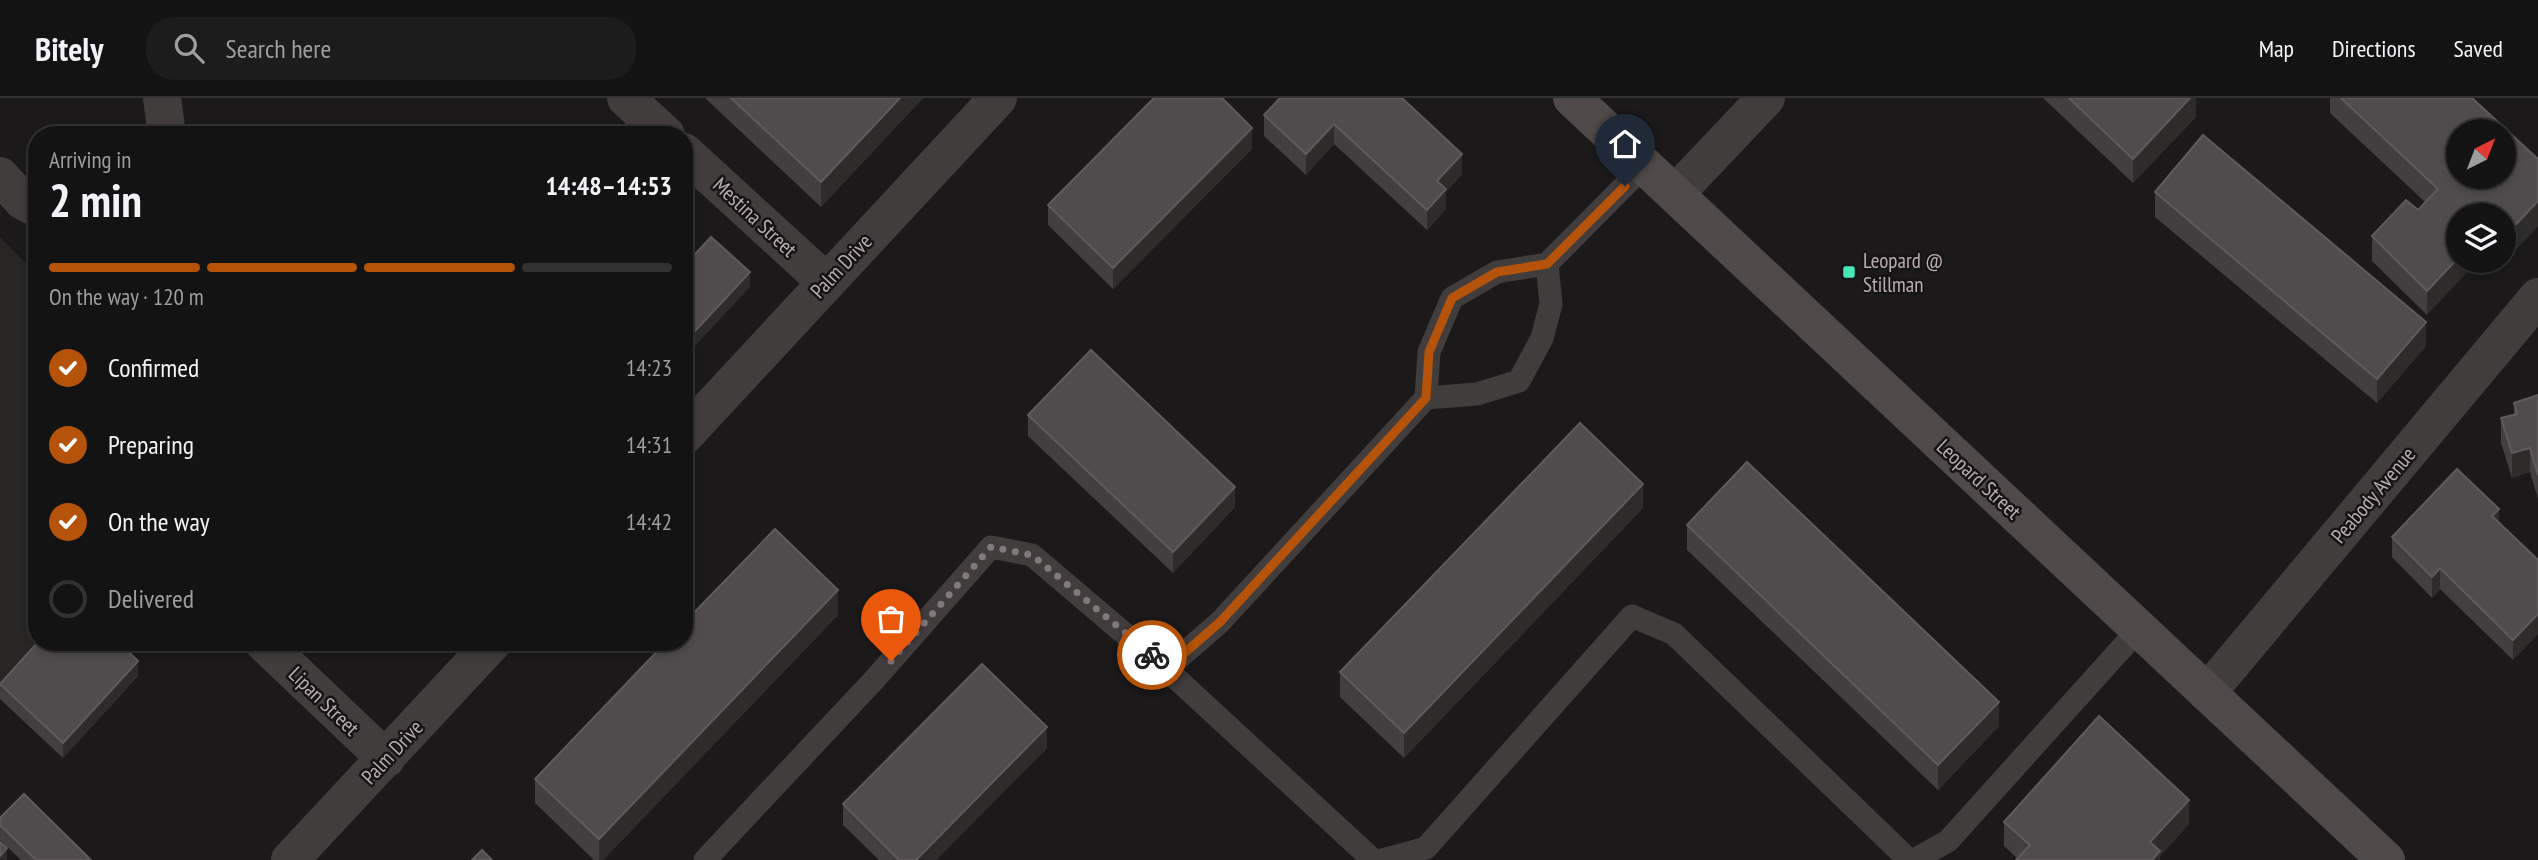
<!DOCTYPE html>
<meta charset="utf-8">
<style>
body{margin:0;font-family:"PT Sans Narrow",sans-serif;background:#1d1c1c;color:#f1f3f6;height:100vh;display:flex;flex-direction:column;font-size:26px;white-space:nowrap}
*{box-sizing:border-box;margin:0}
p{font-size:23px;color:#9d9ea0}
.icon{flex:none;width:38px;height:38px;fill:none;stroke:currentColor;stroke-width:2;stroke-linecap:round;stroke-linejoin:round}
.map{position:relative;flex:1;overflow:hidden}
.panel{position:absolute;left:28px;top:28px;width:665px;height:525px;display:flex;flex-direction:column;background:#141313;border-radius:28px;box-shadow:0 4px 10px #0003,0 0 0 2px #333233}
.panel>*{flex:none}
.needle{width:46px;rotate:42deg}
.controls{position:absolute;left:2446px;top:21px;display:grid;gap:14px}
.controls a{display:grid;place-items:center;width:70px;height:70px;border-radius:50%;background:#141313;box-shadow:0 4px 10px #0003,0 0 0 2px #333233;font-size:35px}
.pin{position:absolute;display:grid;place-items:center;width:60px;height:60px;color:#fff;margin:-72px -30px;border-radius:50% 50% 50% 0;rotate:-45deg;box-shadow:0 0 7px #0007}
.pin .icon{rotate:45deg}
.courier{position:absolute;display:grid;place-items:center;width:70px;height:70px;margin:-35px;border:5px solid #b45309;border-radius:50%;background:#fff;color:#222;box-shadow:0 2px 9px #0007}
.summary em{font-style:normal;font-weight:800}
.summary div{display:flex;flex-direction:column-reverse}
.summary{display:flex;align-items:center;justify-content:space-between;height:119px;padding:0 21px}
h1{font-size:46px;font-weight:800;line-height:52px}
.bar{display:grid;grid-template-columns:repeat(4,1fr);gap:10px 7px;align-content:center;height:84px;padding:0 21px}
.bar i{height:9px;border-radius:5px;background:#333233}
.bar .current{background:#b45309}
.bar p{grid-column:span 4}
ol{padding:0 21px;list-style:none}
li{display:flex;align-items:center;gap:21px;height:77px}
li p{margin-inline-start:auto}
li .icon{padding:7px;border-radius:50%;background:#b45309;color:#fff;stroke-width:4}
li:last-child{color:#9d9ea0}
li i{width:38px;height:38px;border:4px solid #333233;border-radius:50%}
header{display:flex;align-items:center;gap:42px;box-sizing:border-box;height:98px;padding:0 35px;background:#141313;border-bottom:2px solid #333233}
header strong{font-size:33px}
nav{display:flex;gap:38px;margin-inline-start:auto;font-size:24px}
.search{width:490px;height:63px;background:#1d1c1c;display:flex;align-items:center;gap:18px;box-sizing:border-box;padding:0 24px;border-radius:28px;color:#9d9ea0;font-size:26px}
.map>svg:first-child{display:block}
</style>
<header>
<strong>Bitely</strong>
<div class="search"><svg class="icon" aria-label="search" viewBox="0 0 24 24"><circle cx="10" cy="10" r="6"/><path d="M15 15l6 6"/></svg>Search here</div>
<nav><a>Map</a><a>Directions</a><a>Saved</a></nav>
</header>
<div class="map">
<svg width="2538" height="762" viewBox="0 0 2538 762">
<rect width="100%" height="100%" fill="#1b1919"/>
<path fill="#282625" d="M0,139L37,176V544H43L0,590Z"/>
<g fill="none" stroke-linecap="round" stroke-linejoin="round">
<path stroke="#423d3d" stroke-width="23" d="M1426,300L1477,296L1519,283L1542,240L1551,206L1547,166
M1166,571L1373,762
M705,762L874,582L991,449L1032,457L1166,571L1220,524L1426,300L1429,254L1452,200L1497,174L1547,166L1644,68
M1382,762L1426,750L1632,518L1674,536L1909,762
M1914,762L1948,743L2139,531"/>
<path stroke="#423d3d" stroke-width="38" d="M162,0L167,37
M626,0L666,37
M684,54L826,184
M0,78L23,103L37,110
M1675,96L1766,0
M684,338L998,0
M263,544L386,661
M2207,595L2538,199
M290,762L493,544"/>
<path stroke="#50494a" stroke-width="38" d="M1572,0L2386,762"/>
</g>
<path fill="#433f40" d="M705,0H923L821,109Z
M1280,0L1462,76L1446,94V111L1427,132L1334,46L1306,77L1264,38V17Z
M2043,0H2196V19L2133,85Z
M2330,0H2472L2538,61V128L2498,171L2488,163H2504V117H2459L2427,217L2372,163V138L2418,112L2425,104L2330,15Z
M1252,51L1113,191L1048,127V107Z
M2155,94L2426,248L2377,305L2155,119Z
M2538,297V401L2530,374L2512,380L2501,345V320L2514,317V305Z
M1028,317L1235,409L1173,475L1028,338Z
M1643,410L1404,660L1340,599V574Z
M2499,424L2538,462V536L2513,562L2440,491L2432,500L2392,459V439Z
M1687,427L1999,628L1938,692L1687,452Z
M838,517L603,762H594L535,705V681Z
M138,578L63,660L0,601V586Z
M1047,650L936,762H879L843,727V706Z
M0,720L91,762H21L0,742Z
M2004,724L2189,726L2160,758V762L2018,761L2004,748Z"/>
<path fill="#2e2b2b" d="M900,0H923L821,109V84Z
M2190,0H2196V19L2133,85V61Z
M1334,26V46L1306,77V56Z
M1252,30V51L1113,191V170Z
M1462,56V76L1446,94V111L1427,132V112L1437,83Z
M2538,103V128L2498,171V163H2504V139Z
M2459,159V163H2478L2427,217V193Z
M750,174V189L684,260V245Z
M2426,224V248L2377,305V281Z
M2530,350V374L2512,380V355Z
M1643,386V410L1404,660V635Z
M1235,389V409L1173,475V454Z
M2499,411V431L2492,418Z
M2440,470V491L2432,500V479Z
M838,492V517L603,762H599V741Z
M2538,516V536L2513,562V542Z
M138,563V578L63,660V645Z
M1999,604V628L1938,692V667Z
M1047,629V650L936,762H916Z
M2189,702V726L2160,758V762H2150V744Z
M7,750V762H0V758Z"/>
<path fill="#504b4c" stroke="#605a5c" stroke-width="2" fill-rule="evenodd" d="M731,0H900L821,84Z
M1154,0H1222L1252,30L1113,170L1048,107Z
M1280,0H1402L1462,56L1437,83L1446,91L1427,112L1334,26L1306,56L1264,17Z
M2069,0H2190L2133,61Z
M2341,0H2472L2538,61V103L2504,139V117H2459V159L2427,193L2372,138L2406,102L2418,112L2438,91ZM2459,33H2504V79H2459Z
M2203,37L2426,224L2377,281L2155,94Z
M711,139L750,174L684,245V168Z
M1091,252L1235,389L1173,454L1028,317Z
M2538,297V377L2530,350L2512,355L2501,320L2517,316L2514,305Z
M1580,325L1643,386L1404,635L1340,574Z
M1747,364L1999,604L1938,667L1687,427Z
M2457,371L2499,411L2492,418L2538,462V516L2513,542L2440,470L2432,479L2392,439Z
M775,431L838,492L599,741L535,681L666,544H684V525Z
M38,544H118L138,563L63,645L0,586Z
M982,566L1047,629L916,762H899L843,706Z
M2099,618L2189,702L2150,744L2160,753L2152,762H2016L2030,747L2004,724Z
M24,696L91,762H36L0,727V720Z
M0,744L7,750L0,758Z
M482,752L492,762H472Z"/>
<g fill="none" stroke-linecap="round" stroke-linejoin="round">
<path stroke="#82797c" stroke-width="7" stroke-dasharray="0 12.6" d="M891,563L991,449L1032,457L1152,557"/>
<path stroke="#b45309" stroke-width="9" d="M1152,557L1166,571L1220,524L1426,300L1429,254L1452,200L1497,174L1547,166L1625,88"/>
</g>
<rect fill="#47e6b4" stroke="#161414" stroke-width="2.5" x="1842" y="167" width="14" height="14" rx="3.5"/>
<g text-anchor="middle" dominant-baseline="central" stroke-width="5" stroke-linejoin="round" paint-order="stroke">
<g font-size="21" fill="#baadb1" stroke="#161414">
<text transform="translate(755 119) rotate(43)">Mestina Street</text>
<text transform="translate(841 168) rotate(-47)">Palm Drive</text>
<text transform="translate(1979 381) rotate(43)">Leopard Street</text>
<text transform="translate(2373 397) rotate(-50)">Peabody Avenue</text>
<text transform="translate(324 603) rotate(44)">Lipan Street</text>
<text transform="translate(392 654) rotate(-47)">Palm Drive</text>
</g>
<g font-size="21" fill="#baadb1" stroke="#161414" text-anchor="start">
<text x="1863" y="162">Leopard @<tspan x="1863" dy="24">Stillman</tspan></text>
</g>
</g>
</svg>
<div class="controls">
<a><svg class="needle" viewBox="-14 -14 28 28"><path d="M0-13l5 13h-10z" fill="#e53935"/><path d="M0 13l5-13h-10z" fill="#9d9ea0"/></svg></a>
<a><svg class="icon" aria-label="layers" viewBox="0 0 24 24"><path d="M12 4l9 5-9 5-9-5zM3 14l9 5 9-5"/></svg></a>
</div>
<div class="pin" style="left:891px;top:563px;background:#ea580c"><svg class="icon" aria-label="bag" viewBox="0 0 24 24"><path d="M5 8h14l-1 12H6zM9 8a3 3 0 0 1 6 0"/></svg></div>
<div class="pin" style="left:1625px;top:88px;background:#1f2937"><svg class="icon" aria-label="home" viewBox="0 0 24 24"><path d="M3 11l9-7 9 7M6 9v11h12V9"/></svg></div>
<div class="courier" style="left:1152px;top:557px"><svg class="icon" aria-label="bike" viewBox="0 0 24 24"><circle cx="6" cy="16" r="4"/><circle cx="18" cy="16" r="4"/><path d="M6 16l4-8h5l3 8M10 8l3 8H6M13 5h3"/></svg></div>
<section class="panel">
<div class="summary"><div><h1>2 min</h1><p>Arriving in</p></div><em>14:48–14:53</em></div>
<div class="bar"><i class="current"></i><i class="current"></i><i class="current"></i><i></i><p>On the way · 120 m</p></div>
<ol>
<li><svg class="icon" aria-label="check" viewBox="0 0 24 24"><path d="M5 12l5 5 9-10"/></svg>Confirmed<p>14:23</p></li>
<li><svg class="icon" aria-label="check" viewBox="0 0 24 24"><path d="M5 12l5 5 9-10"/></svg>Preparing<p>14:31</p></li>
<li><svg class="icon" aria-label="check" viewBox="0 0 24 24"><path d="M5 12l5 5 9-10"/></svg>On the way<p>14:42</p></li>
<li><i></i>Delivered</li>
</ol>
</section>
</div>
